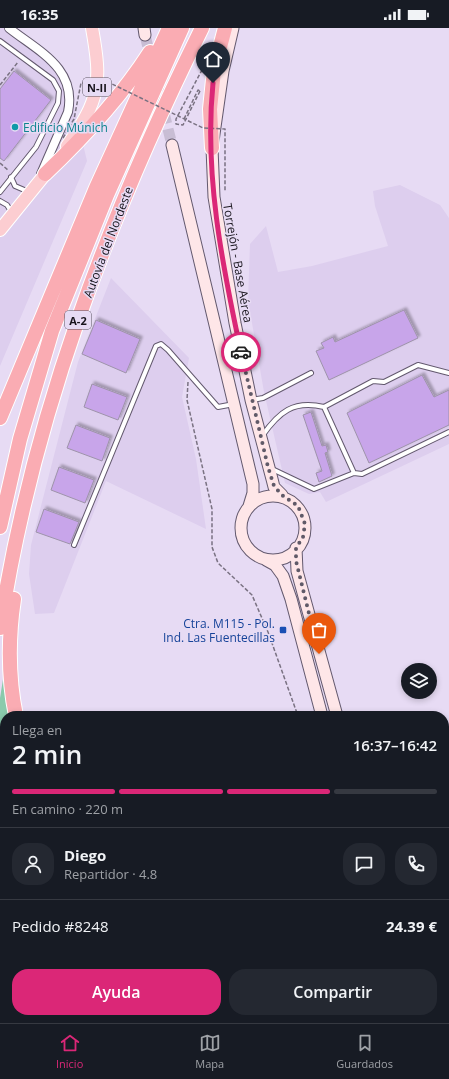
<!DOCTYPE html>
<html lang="es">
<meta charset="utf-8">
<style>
body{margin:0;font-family:"Open Sans",sans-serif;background:#242831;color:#f1f3f6;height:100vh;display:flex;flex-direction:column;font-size:15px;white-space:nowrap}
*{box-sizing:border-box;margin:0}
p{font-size:13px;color:#9ea1a6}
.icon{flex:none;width:22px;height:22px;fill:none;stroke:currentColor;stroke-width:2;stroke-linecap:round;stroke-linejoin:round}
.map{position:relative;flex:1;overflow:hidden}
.details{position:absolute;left:0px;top:683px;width:449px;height:312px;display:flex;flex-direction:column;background:#171b24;border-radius:16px 16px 0 0;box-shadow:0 2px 6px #0003}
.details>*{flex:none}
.controls{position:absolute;left:401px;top:635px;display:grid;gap:8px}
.controls a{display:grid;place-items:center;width:36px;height:36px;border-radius:50%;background:#171b24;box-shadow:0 2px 6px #0003;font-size:20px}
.pin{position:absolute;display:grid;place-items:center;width:34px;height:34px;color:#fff;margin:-41px -17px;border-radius:50% 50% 50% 0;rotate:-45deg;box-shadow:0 0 4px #0007}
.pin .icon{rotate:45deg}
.courier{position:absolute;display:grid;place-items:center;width:40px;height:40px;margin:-20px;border:3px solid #db2777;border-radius:50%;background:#fff;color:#222;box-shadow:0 1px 5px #0007}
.overview em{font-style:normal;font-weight:600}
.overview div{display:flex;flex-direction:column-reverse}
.overview{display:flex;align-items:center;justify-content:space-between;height:68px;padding:0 12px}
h1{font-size:26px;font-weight:600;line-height:30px}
.bar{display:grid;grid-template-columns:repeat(4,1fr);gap:6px 4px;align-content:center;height:48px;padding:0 12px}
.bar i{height:5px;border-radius:3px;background:#363941}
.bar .current{background:#db2777}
.bar p{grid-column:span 4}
.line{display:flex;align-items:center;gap:10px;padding:0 12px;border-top:1px solid #363941}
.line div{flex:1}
.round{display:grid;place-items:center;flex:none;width:42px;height:42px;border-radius:16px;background:#242831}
.primary-button{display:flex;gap:8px;margin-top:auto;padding:8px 12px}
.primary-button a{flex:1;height:46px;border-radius:16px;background:#db2777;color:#fff;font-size:16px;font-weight:600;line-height:46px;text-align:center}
.primary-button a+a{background:#242831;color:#f1f3f6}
.status{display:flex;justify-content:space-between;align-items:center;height:28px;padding:0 20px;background:#171b24;direction:ltr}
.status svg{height:11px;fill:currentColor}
.tabs{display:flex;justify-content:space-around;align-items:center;height:56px;border-top:1px solid #363941;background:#171b24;font-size:11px;color:#9ea1a6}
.tabs a{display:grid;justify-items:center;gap:2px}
.tabs .current{color:#db2777}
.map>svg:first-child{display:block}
</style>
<div class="status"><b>16:35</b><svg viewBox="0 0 49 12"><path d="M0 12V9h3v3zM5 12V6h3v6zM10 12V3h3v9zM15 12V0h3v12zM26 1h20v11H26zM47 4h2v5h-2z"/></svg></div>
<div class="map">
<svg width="449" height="995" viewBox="0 0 449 995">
<defs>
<filter id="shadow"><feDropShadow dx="2.5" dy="-2.5" stdDeviation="1" flood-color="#0004"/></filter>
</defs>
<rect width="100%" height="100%" fill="#e7dbf4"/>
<path fill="#ddceee" d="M0,0H13L65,41L87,133L0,338Z
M400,157L440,177L449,190V416L326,474L320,464L309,466L285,455L264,364L248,272L250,216L266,198L278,244L312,238L388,218L375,178L373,163Z
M111,250L189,330L182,369L196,431L206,501L106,453L54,585L35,586L29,546L31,517L78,334Z"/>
<path fill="#8acaac" d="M5,639L12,688H5V990H105L93,995H0V670Z
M154,990H197L185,995H137Z
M252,990H321L322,995H238Z"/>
<path fill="#c8a5ea" stroke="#9e93aa" filter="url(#shadow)" d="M14,43L51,72L4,133L0,130V61Z
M404,282L418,310L329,352L316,323L324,320L321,315L333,309L335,314Z
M96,292L140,311L126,345L82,326Z
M422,347L434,369L449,362V397L369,435L347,385Z
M92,356L127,369L118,392L84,379Z
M311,384L322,418L326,417L328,424L325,425L332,448L319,454L316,445L322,443L303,387Z
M76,397L110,410L102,433L67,420Z
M59,439L94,452L85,475L51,462Z
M44,481L79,494L70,516L36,504Z"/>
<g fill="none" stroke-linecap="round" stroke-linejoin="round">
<path stroke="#c8bdd4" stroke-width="11" stroke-dasharray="11 5.5" stroke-linecap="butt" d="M145,7L151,32
M156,53L172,117"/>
<g stroke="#63596e" stroke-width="6">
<path id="lane" d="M0,13L53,52L59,63L58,75L36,119L0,164
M11,149L15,158L29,164
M0,173L7,177L12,185
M252,372L263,370L311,345
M324,379L373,353L384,354L418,337L449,345
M262,408C279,384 293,372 324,379L354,445L314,461L272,441
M354,445L362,446L449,404
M74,517L156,318L161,316L168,322L218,379L234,376"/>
</g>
<g stroke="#63596e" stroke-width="10">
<path id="street" d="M9,0C38,23 77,40 68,84L41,146"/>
</g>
<g stroke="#63596e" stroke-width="13">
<path id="secondary" d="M144,0L145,7
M233,0L223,43L212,120L214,169L235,295L251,372L272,451L274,459L282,467
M172,117L253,456V465L249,478
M241 500a32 32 0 1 1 64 0a32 32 0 1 1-64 0Z
M296,520L297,543L337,688
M266,532L275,537L283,548L291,571L322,688
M412,990V995
M427,990L428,995"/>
</g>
<g stroke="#fff" stroke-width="14">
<path id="primary" d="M67,118C100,71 102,56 92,0
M0,202L51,139"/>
</g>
<g stroke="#fff" stroke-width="16">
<path id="highway" d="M212,120L210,81L214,42L225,0
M45,146C83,110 121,69 150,24
M0,390L96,160L169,0
M0,499L20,411L52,303L107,167L182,0
M14,571C8,611 8,649 16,688
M0,600C32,390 108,190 202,0
M444,906L449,905
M444,916L449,915
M444,936L449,935
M113,995L127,990
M206,995L219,990"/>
</g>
<path stroke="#7a7282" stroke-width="1.5" stroke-dasharray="4 2" stroke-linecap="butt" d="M0,57L18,34
M200,63L183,97L176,96V91L203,40
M184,91L198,62L200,63
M0,135L9,143
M188,354L187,372L212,481V519L218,535L252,567L268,604L298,688
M449,960L446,961L449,972
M444,980L449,979"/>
<use href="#lane" stroke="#fff" stroke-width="4"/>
<use href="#street" stroke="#fff" stroke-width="8"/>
<use href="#secondary" stroke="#fee6e8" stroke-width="11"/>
<use href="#primary" stroke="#fccdd1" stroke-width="12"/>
<use href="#highway" stroke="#faacb3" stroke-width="14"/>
<path stroke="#7a7282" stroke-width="1.5" stroke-dasharray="4 2" stroke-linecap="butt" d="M63,110L74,91L81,55L112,56L203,100L225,101V164
M444,924L449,946"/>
</g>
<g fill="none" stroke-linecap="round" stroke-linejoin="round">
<path stroke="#605a68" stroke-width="4" stroke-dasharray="0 7.2" d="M241,324L268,439L274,458L282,467L298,478L305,496L303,509L296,520V533L319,626"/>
<path stroke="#db2777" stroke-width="5" d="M213,55C204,145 222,236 241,324"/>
</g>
<circle fill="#0f9aa8" stroke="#e7dbf4" stroke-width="1.5" cx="15" cy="99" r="4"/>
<rect fill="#1a4fb4" stroke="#e7dbf4" stroke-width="1.5" x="279" y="598" width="8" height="8" rx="2"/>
<g text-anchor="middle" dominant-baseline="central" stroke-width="3" stroke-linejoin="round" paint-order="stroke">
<g fill="#e7dbf4" stroke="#56505d" stroke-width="1">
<rect x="83" y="50" width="28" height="18" rx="3"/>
<rect x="65" y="283" width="26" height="18" rx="3"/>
</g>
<g font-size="11" font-weight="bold" fill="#18141c">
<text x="97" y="59">N-II</text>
<text x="78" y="292">A-2</text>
</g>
<g font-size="12" fill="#0d838f" stroke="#e7dbf4" text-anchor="start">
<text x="23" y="99">Edificio Múnich</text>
</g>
<g font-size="12" fill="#18141c" stroke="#e7dbf4">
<text transform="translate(108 214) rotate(-69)">Autovía del Nordeste</text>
<text transform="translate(238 235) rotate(80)">Torrejón - Base Aérea</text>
</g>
<g font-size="12" fill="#164399" stroke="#e7dbf4" text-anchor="end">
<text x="275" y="595">Ctra. M115 - Pol.<tspan x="275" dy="14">Ind. Las Fuentecillas</tspan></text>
</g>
</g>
</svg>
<div class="controls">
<a><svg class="icon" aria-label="layers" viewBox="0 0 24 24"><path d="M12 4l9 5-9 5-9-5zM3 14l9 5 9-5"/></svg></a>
</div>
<div class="pin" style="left:319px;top:626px;background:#ea580c"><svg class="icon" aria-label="bag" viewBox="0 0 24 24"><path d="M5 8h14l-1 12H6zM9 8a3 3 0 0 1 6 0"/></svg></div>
<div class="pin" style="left:213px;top:55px;background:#1f2937"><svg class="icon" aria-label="home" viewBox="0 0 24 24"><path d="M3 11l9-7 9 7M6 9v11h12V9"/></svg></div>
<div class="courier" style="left:241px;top:324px"><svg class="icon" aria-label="car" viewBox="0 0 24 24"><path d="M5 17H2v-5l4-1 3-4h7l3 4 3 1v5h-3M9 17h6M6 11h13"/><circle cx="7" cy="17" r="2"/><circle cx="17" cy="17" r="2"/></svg></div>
<section class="details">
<div class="overview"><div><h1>2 min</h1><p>Llega en</p></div><em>16:37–16:42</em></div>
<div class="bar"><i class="current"></i><i class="current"></i><i class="current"></i><i></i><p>En camino · 220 m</p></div>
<div class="line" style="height:72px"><a class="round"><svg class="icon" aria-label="person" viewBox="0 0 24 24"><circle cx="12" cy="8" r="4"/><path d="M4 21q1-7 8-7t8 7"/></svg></a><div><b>Diego</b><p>Repartidor · 4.8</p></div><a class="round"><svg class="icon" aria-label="chat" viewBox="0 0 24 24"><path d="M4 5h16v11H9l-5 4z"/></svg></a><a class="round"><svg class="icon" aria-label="phone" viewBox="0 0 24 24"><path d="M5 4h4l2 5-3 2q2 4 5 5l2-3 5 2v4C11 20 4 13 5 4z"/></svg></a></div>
<div class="line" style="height:52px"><div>Pedido #8248</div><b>24.39 €</b></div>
<div class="primary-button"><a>Ayuda</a><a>Compartir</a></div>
</section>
</div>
<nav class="tabs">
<a class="current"><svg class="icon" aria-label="home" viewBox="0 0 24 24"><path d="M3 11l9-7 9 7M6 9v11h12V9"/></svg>Inicio</a>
<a><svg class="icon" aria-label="map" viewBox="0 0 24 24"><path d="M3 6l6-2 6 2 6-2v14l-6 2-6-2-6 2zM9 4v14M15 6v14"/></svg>Mapa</a>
<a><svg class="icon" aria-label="saved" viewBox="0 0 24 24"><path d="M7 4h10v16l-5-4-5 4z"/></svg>Guardados</a>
</nav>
